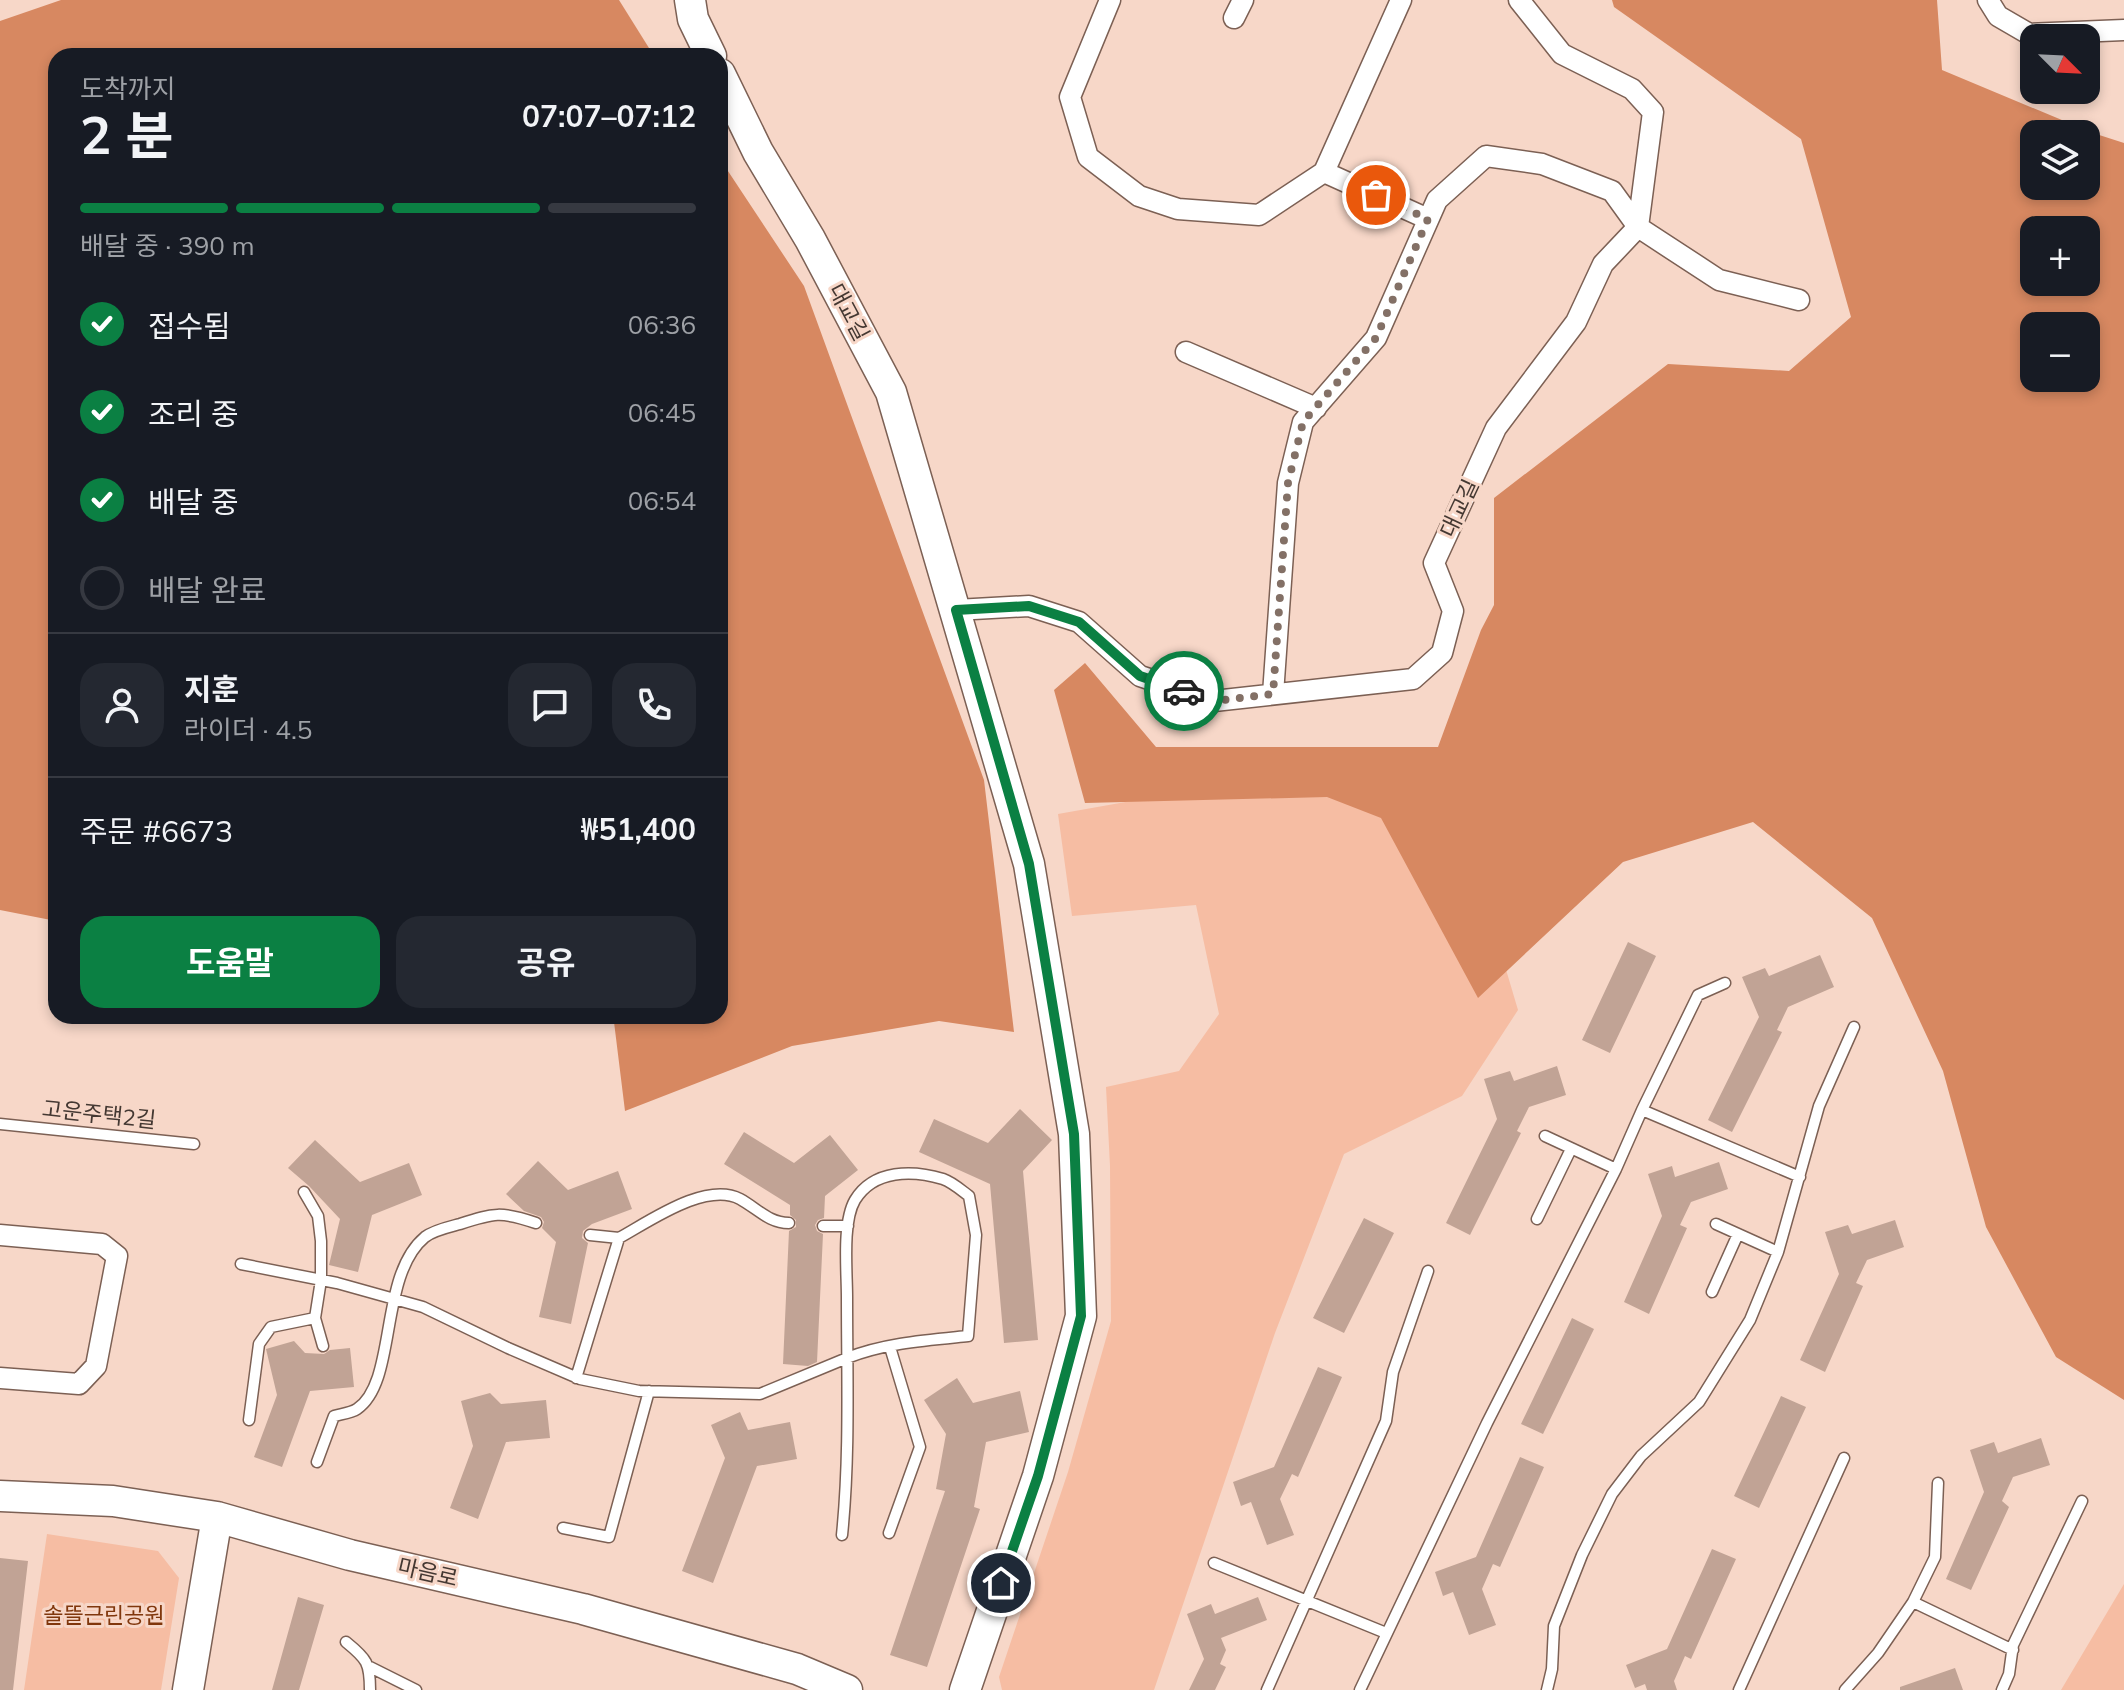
<!DOCTYPE html>
<html lang="ko">
<meta charset="utf-8">
<style>
body{margin:0;font-family:Mulish,"Noto Sans KR",sans-serif;background:#242831;color:#f1f3f6;height:100vh;display:flex;flex-direction:column;font-size:30px;white-space:nowrap}
*{box-sizing:border-box;margin:0}
p{font-size:26px;color:#9ea1a6}
.icon{flex:none;width:44px;height:44px;fill:none;stroke:currentColor;stroke-width:2;stroke-linecap:round;stroke-linejoin:round}
.map{position:relative;flex:1;overflow:hidden}
.drawer{position:absolute;left:48px;top:48px;width:680px;height:976px;display:flex;flex-direction:column;background:#171b24;border-radius:24px;box-shadow:0 4px 12px #0003}
.drawer>*{flex:none}
.needle{width:52px;rotate:114deg}
.controls{position:absolute;left:2020px;top:24px;display:grid;gap:16px}
.controls a{display:grid;place-items:center;width:80px;height:80px;border-radius:16px;background:#171b24;box-shadow:0 4px 12px #0003;font-size:40px}
.pin{position:absolute;display:grid;place-items:center;width:68px;height:68px;color:#fff;margin:-34px;border:4px solid #fff;border-radius:50%;box-shadow:0 2px 8px #0007}
.courier{position:absolute;display:grid;place-items:center;width:80px;height:80px;margin:-40px;border:6px solid #0b8043;border-radius:50%;background:#fff;color:#222;box-shadow:0 2px 10px #0007}
.head em{font-style:normal;font-weight:700}
.head div{display:flex;flex-direction:column-reverse}
.head{display:flex;align-items:center;justify-content:space-between;height:136px;padding:0 32px}
h1{font-size:52px;font-weight:700;line-height:60px}
.bar{display:grid;grid-template-columns:repeat(4,1fr);gap:12px 8px;align-content:center;height:96px;padding:0 32px}
.bar i{height:10px;border-radius:6px;background:#363941}
.bar .on{background:#0b8043}
.bar p{grid-column:span 4}
.line{display:flex;align-items:center;gap:20px;padding:0 32px;border-top:2px solid #363941}
.line div{flex:1}
.round{display:grid;place-items:center;flex:none;width:84px;height:84px;border-radius:24px;background:#242831}
ol{padding:0 32px;list-style:none}
li{display:flex;align-items:center;gap:24px;height:88px}
li p{margin-inline-start:auto}
li .icon{padding:8px;border-radius:50%;background:#0b8043;color:#fff;stroke-width:4}
li:last-child{color:#9ea1a6}
li i{width:44px;height:44px;border:4px solid #363941;border-radius:50%}
.button{display:flex;gap:16px;margin-top:auto;padding:16px 32px}
.button a{flex:1;height:92px;border-radius:24px;background:#0b8043;color:#fff;font-size:32px;font-weight:700;line-height:92px;text-align:center}
.button a+a{background:#242831;color:#f1f3f6}
.map>svg:first-child{display:block}
</style>
<div class="map">
<svg width="2124" height="1690" viewBox="0 0 2124 1690">
<rect width="100%" height="100%" fill="#f7d7c8"/>
<path fill="#f6bda3" d="M1278,775L1394,785L1488,909L1518,1010L1462,1096L1344,1154L1275,1333L1154,1690H1002L999,1677L1068,1472L1111,1321L1110,1166L1106,1087L1179,1071L1219,1014L1196,905L1072,916L1058,814Z
M47,1534L158,1551L179,1578L161,1690H24Z
M2124,1584V1690H2061Z"/>
<path fill="#d78861" fill-rule="evenodd" d="M61,0H619L654,56H56V921L0,910V21Z
M1612,0H1937L1942,70L2093,133L2124,143V1400L2056,1357L1986,1227L1943,1071L1872,918L1753,822L1623,862L1478,998L1381,818L1327,797L1085,803L1054,690L1085,663L1156,747H1438L1481,630L1494,605V498L1668,364L1789,371L1851,317L1801,139L1614,7ZM2034,134H2086V186H2034ZM2086,230V282H2034V230ZM2034,326H2086V378H2034Z
M720,159L804,286L984,780L1014,1032L939,1021L792,1046L625,1111L614,1022L579,1016H720Z"/>
<path fill="#c1a395" d="M1628,942L1656,956L1610,1053L1582,1040Z
M1820,955L1834,987L1788,1007L1777,1030L1782,1032L1732,1132L1708,1120L1759,1017L1742,977L1765,968L1769,976Z
M1557,1066L1566,1095L1529,1107L1517,1131L1521,1133L1470,1235L1446,1223L1497,1119L1484,1079L1510,1071L1514,1081Z
M1020,1109L1052,1140L1023,1171L1038,1340L1004,1343L990,1184L919,1152L934,1119L988,1143Z
M744,1132L794,1163L830,1135L858,1170L825,1196L824,1218L818,1220L815,1225L817,1231L823,1234L817,1362L808,1366L783,1364L789,1231L796,1227V1220L790,1215V1205L724,1164Z
M315,1140L360,1182L409,1163L422,1195L372,1215L358,1272L329,1265L340,1219L309,1186L288,1168Z
M538,1161L568,1190L618,1171L632,1209L592,1224L583,1231L582,1238L588,1243L571,1324L539,1317L556,1242L542,1228L544,1222L541,1217L524,1211L506,1194Z
M1719,1162L1728,1189L1691,1202L1680,1225L1687,1228L1649,1314L1624,1302L1662,1216L1648,1174L1672,1166L1675,1177Z
M1364,1218L1394,1233L1344,1333L1313,1318Z
M1895,1220L1904,1247L1867,1260L1856,1283L1863,1286L1825,1372L1800,1360L1839,1274L1825,1232L1848,1225L1852,1234Z
M1572,1318L1594,1329L1543,1434L1521,1424Z
M294,1341L305,1353L324,1354L330,1350L350,1348L354,1387L310,1391L282,1467L254,1457L277,1395L266,1349Z
M1318,1367L1342,1377L1298,1477L1292,1474L1280,1499L1294,1535L1267,1545L1251,1502L1241,1506L1233,1482L1274,1467Z
M957,1378L973,1403L1020,1391L1029,1432L986,1442L974,1507L980,1509L927,1667L890,1655L945,1491L936,1489L946,1434L924,1400Z
M490,1393L501,1404L546,1400L550,1438L506,1442L478,1519L450,1508L473,1446L461,1401Z
M1781,1396L1806,1407L1759,1508L1734,1496Z
M740,1412L748,1430L790,1422L797,1459L757,1466L713,1583L682,1571L725,1458L711,1425Z
M2041,1438L2050,1465L2013,1477L2002,1501L2009,1507L1971,1590L1946,1579L1984,1492L1970,1450L1994,1442L1998,1453Z
M1520,1457L1544,1467L1500,1567L1493,1564L1482,1589L1496,1625L1469,1635L1453,1592L1443,1596L1435,1572L1476,1557Z
M1712,1549L1736,1559L1691,1659L1685,1656L1674,1681L1677,1690H1647L1645,1684L1635,1688L1626,1665L1667,1649Z
M0,1558L28,1561L13,1690H0Z
M298,1597L324,1605L299,1690H272Z
M1258,1597L1267,1620L1221,1638L1226,1650L1220,1664L1226,1667L1215,1690H1189L1204,1659L1187,1614L1211,1604L1215,1614Z
M1955,1668L1963,1690H1900V1687Z"/>
<g fill="none" stroke-linecap="round" stroke-linejoin="round">
<g stroke="#7c6054" stroke-width="13">
<path id="lane" d="M1642,1110L1800,1177
M0,1124L194,1144
M1545,1136L1616,1169
M304,1192L318,1216L321,1241V1280L315,1318L323,1346
M1537,1219L1571,1149
M1716,1224L1778,1252
M823,1226H848
M590,1235L619,1238
M241,1264L337,1283L423,1307L508,1348L580,1379L639,1391L760,1394L847,1358C884,1343 928,1340 968,1336L976,1235L969,1196C961,1190 952,1182 943,1179C913,1170 874,1169 855,1200C842,1222 847,1271 847,1297C847,1376 850,1456 842,1535
M1712,1292L1738,1234
M576,1378L619,1238C650,1221 706,1181 740,1199C758,1209 769,1223 789,1223
M249,1420L259,1344L271,1327L315,1318
M317,1462L334,1416C341,1414 351,1413 357,1409C398,1381 378,1276 425,1237C434,1230 449,1227 460,1224C494,1213 501,1211 536,1223
M563,1528L609,1537L649,1391
M889,1533L920,1447L890,1347
M1214,1563L1386,1633
M1913,1602L2013,1650
M346,1642C367,1659 370,1663 370,1690
M370,1667L416,1690
M1267,1690L1386,1421L1393,1372L1428,1271
M1360,1690L1487,1423L1616,1169L1642,1110L1698,995L1725,983
M1547,1690L1552,1669L1554,1626L1582,1555L1612,1494L1641,1456L1699,1402L1750,1320L1778,1252L1819,1106L1854,1027
M1739,1690L1844,1458
M1845,1690L1878,1653L1913,1602L1935,1557L1938,1483
M2002,1690L2009,1674L2013,1645L2082,1501"/>
</g>
<g stroke="#7c6054" stroke-width="23">
<path id="street" d="M1110,0L1070,97L1088,157L1139,196L1178,209L1259,215L1324,172L1401,0
M1988,0L1998,16L2029,34L2124,30
M1234,18L1243,0
M1324,172L1428,219
M1186,352L1316,408
M956,610L1029,606L1079,622L1140,676L1214,701L1413,679L1442,653L1453,611L1434,563L1496,428L1576,322L1603,264L1638,227L1653,112L1632,89L1562,54L1519,0
M1273,694L1288,483L1303,422L1376,338L1437,200L1486,156L1542,164L1612,191L1638,227L1719,280L1799,300
M0,1235L102,1244L117,1256L96,1366L79,1384L0,1378"/>
</g>
<g stroke="#7c6054" stroke-width="33">
<path id="secondary" d="M690,0L693,19L711,56
M720,74L758,152L810,239L891,392L1029,864L1074,1134L1081,1316L1038,1476L965,1690
M0,1496L113,1501L217,1517L350,1555L583,1609L797,1669L847,1690
M188,1690L217,1517"/>
</g>
<use href="#lane" stroke="#fff" stroke-width="10"/>
<use href="#street" stroke="#fff" stroke-width="20"/>
<use href="#secondary" stroke="#fff" stroke-width="30"/>
</g>
<g fill="none" stroke-linecap="round" stroke-linejoin="round">
<path stroke="#837066" stroke-width="8" stroke-dasharray="0 14.4" d="M1184,691L1214,701L1273,694L1288,483L1303,422L1376,338L1428,219L1376,195"/>
<path stroke="#0b8043" stroke-width="10" d="M1001,1583L1038,1476L1081,1316L1074,1134L1029,864L956,610L1029,606L1079,622L1140,676L1184,691"/>
</g>
<g text-anchor="middle" dominant-baseline="central" stroke-width="6" stroke-linejoin="round" paint-order="stroke">
<g font-size="22" fill="#443832" stroke="#f7d7c8">
<text transform="translate(849 312) rotate(62)">대교길</text>
<text transform="translate(1459 508) rotate(-65)">대교길</text>
<text transform="translate(99 1114) rotate(6)">고운주택2길</text>
<text transform="translate(428 1572) rotate(13)">마음로</text>
</g>
<g font-size="22" fill="#80370c" stroke="#f7d7c8">
<text x="104" y="1615">솔뜰근린공원</text>
</g>
</g>
</svg>
<div class="controls">
<a><svg class="needle" viewBox="-14 -14 28 28"><path d="M0-13l5 13h-10z" fill="#e53935"/><path d="M0 13l5-13h-10z" fill="#9ea1a6"/></svg></a>
<a><svg class="icon" aria-label="layers" viewBox="0 0 24 24"><path d="M12 4l9 5-9 5-9-5zM3 14l9 5 9-5"/></svg></a>
<a>+</a>
<a>−</a>
</div>
<div class="pin" style="left:1376px;top:195px;background:#ea580c"><svg class="icon" aria-label="bag" viewBox="0 0 24 24"><path d="M5 8h14l-1 12H6zM9 8a3 3 0 0 1 6 0"/></svg></div>
<div class="pin" style="left:1001px;top:1583px;background:#1f2937"><svg class="icon" aria-label="home" viewBox="0 0 24 24"><path d="M3 11l9-7 9 7M6 9v11h12V9"/></svg></div>
<div class="courier" style="left:1184px;top:691px"><svg class="icon" aria-label="car" viewBox="0 0 24 24"><path d="M5 17H2v-5l4-1 3-4h7l3 4 3 1v5h-3M9 17h6M6 11h13"/><circle cx="7" cy="17" r="2"/><circle cx="17" cy="17" r="2"/></svg></div>
<section class="drawer">
<div class="head"><div><h1>2 분</h1><p>도착까지</p></div><em>07:07–07:12</em></div>
<div class="bar"><i class="on"></i><i class="on"></i><i class="on"></i><i></i><p>배달 중 · 390 m</p></div>
<ol>
<li><svg class="icon" aria-label="check" viewBox="0 0 24 24"><path d="M5 12l5 5 9-10"/></svg>접수됨<p>06:36</p></li>
<li><svg class="icon" aria-label="check" viewBox="0 0 24 24"><path d="M5 12l5 5 9-10"/></svg>조리 중<p>06:45</p></li>
<li><svg class="icon" aria-label="check" viewBox="0 0 24 24"><path d="M5 12l5 5 9-10"/></svg>배달 중<p>06:54</p></li>
<li><i></i>배달 완료</li>
</ol>
<div class="line" style="height:144px"><a class="round"><svg class="icon" aria-label="person" viewBox="0 0 24 24"><circle cx="12" cy="8" r="4"/><path d="M4 21q1-7 8-7t8 7"/></svg></a><div><b>지훈</b><p>라이더 · 4.5</p></div><a class="round"><svg class="icon" aria-label="chat" viewBox="0 0 24 24"><path d="M4 5h16v11H9l-5 4z"/></svg></a><a class="round"><svg class="icon" aria-label="phone" viewBox="0 0 24 24"><path d="M5 4h4l2 5-3 2q2 4 5 5l2-3 5 2v4C11 20 4 13 5 4z"/></svg></a></div>
<div class="line" style="height:104px"><div>주문 #6673</div><b>₩51,400</b></div>
<div class="button"><a>도움말</a><a>공유</a></div>
</section>
</div>
